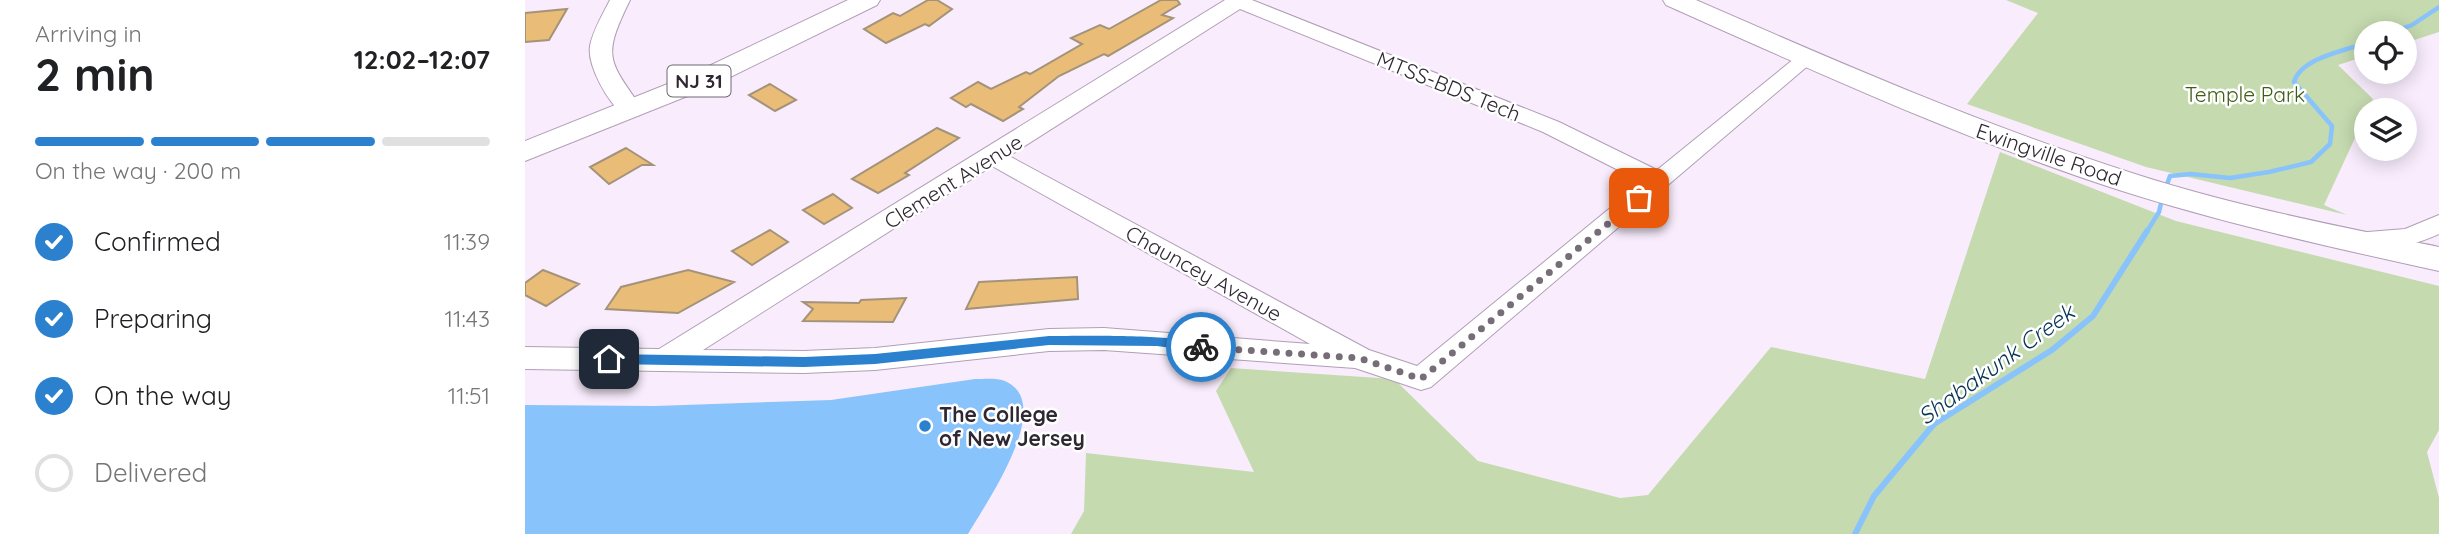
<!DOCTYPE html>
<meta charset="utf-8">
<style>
body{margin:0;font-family:Quicksand,sans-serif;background:#f6f6f6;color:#202124;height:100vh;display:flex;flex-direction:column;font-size:26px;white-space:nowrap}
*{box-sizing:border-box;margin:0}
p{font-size:23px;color:#757577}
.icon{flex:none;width:38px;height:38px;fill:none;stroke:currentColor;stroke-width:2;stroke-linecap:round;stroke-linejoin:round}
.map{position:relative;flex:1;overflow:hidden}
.panel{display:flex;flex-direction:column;background:#fff;width:525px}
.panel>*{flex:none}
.controls{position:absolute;left:1829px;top:21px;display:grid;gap:14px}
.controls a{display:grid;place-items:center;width:63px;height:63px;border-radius:50%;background:#fff;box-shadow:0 4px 18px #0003;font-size:35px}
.pin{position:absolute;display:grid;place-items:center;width:60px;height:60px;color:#fff;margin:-30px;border-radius:14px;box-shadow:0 4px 10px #0006}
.courier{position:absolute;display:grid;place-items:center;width:70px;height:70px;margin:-35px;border:5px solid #2c81cf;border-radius:50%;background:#fff;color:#222;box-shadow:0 2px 9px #0007}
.overview em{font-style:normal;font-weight:700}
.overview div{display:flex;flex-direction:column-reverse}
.overview{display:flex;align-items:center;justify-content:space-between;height:119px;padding:0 35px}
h1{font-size:46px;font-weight:700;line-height:52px}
.bar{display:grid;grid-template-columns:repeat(4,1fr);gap:10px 7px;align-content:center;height:84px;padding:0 35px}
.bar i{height:9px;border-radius:5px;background:#e0e0e0}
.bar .on{background:#2c81cf}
.bar p{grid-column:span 4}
ol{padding:0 35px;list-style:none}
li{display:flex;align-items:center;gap:21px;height:77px}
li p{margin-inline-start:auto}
li .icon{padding:7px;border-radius:50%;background:#2c81cf;color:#fff;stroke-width:4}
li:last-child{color:#757577}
li i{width:38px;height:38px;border:4px solid #e0e0e0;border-radius:50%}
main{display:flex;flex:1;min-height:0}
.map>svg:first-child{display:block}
</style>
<main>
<section class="panel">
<div class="overview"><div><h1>2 min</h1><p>Arriving in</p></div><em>12:02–12:07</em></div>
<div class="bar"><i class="on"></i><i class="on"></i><i class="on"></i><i></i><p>On the way · 200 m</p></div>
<ol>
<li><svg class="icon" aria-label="check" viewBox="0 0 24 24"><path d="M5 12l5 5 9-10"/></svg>Confirmed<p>11:39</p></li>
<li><svg class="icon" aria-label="check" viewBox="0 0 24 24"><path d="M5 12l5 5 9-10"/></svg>Preparing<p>11:43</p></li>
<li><svg class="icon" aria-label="check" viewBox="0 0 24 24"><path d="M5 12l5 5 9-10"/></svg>On the way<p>11:51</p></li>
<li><i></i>Delivered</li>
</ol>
</section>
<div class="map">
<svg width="1914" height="534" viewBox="0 0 1914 534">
<rect width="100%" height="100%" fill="#f9edfd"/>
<path fill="#c5daaf" d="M1481,0H1914V32L1880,43V33H1841V56L1813,65L1848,99L1799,205L1822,215L1621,167L1442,104L1513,13Z
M1475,152L1651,221L1914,286V430L1902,452L1914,498V534H546L559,511L561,453L729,472L691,391L706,368L869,379L953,461L1095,498L1123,495L1246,347L1400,379Z"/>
<path fill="#89c3fb" d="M450,379C458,379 470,378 477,380C535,399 459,506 443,534H0V405L130,406L306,400Z"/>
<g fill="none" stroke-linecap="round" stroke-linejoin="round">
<path stroke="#89c3fb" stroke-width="4.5" d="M1865,33L1887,25L1914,7
M1640,190L1645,176L1666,174L1705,178L1744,172L1786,162L1805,144L1807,126L1769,82C1776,58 1819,51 1841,43
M1621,233L1634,212L1637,199"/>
<path stroke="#89c3fb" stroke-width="6" d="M1330,534L1349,496L1409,424L1527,350L1568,316L1622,231"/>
</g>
<path fill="#e9bc78" stroke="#a49379" stroke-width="2" d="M403,0H412L427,9L404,26L400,24L361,43L339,29L368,13L375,16Z
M636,0H652L655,4L637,15L648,18L583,56L579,54L534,76L494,107L498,109L478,121L446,104L441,107L426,98L453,82L466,89L501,72L505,74L557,44L546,38L575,25L584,29Z
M42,9L24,40L0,42V13Z
M245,84L271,100L250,111L224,95Z
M412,128L434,138L380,173L384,175L353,193L327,179Z
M101,148L128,165H117L84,184L65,167Z
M308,194L327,208L299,224L278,210Z
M245,230L263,242L227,265L207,251Z
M18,270L54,284L21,306L0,295V283Z
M163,270L209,282L153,313L81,309L96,287Z
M552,277L553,299L441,309L454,282Z
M381,298L368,322L278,321L288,309L278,302L334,303L336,300Z"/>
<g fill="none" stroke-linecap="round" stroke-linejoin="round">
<g stroke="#b19eb7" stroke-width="2">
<path id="minor" d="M85,0H105C76,59 84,60 118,110L115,115C110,116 104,118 99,114C83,104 62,65 65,46C68,30 78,14 85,0Z
M700,0H727L1034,122L1132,170L1275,54H1289L1292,58L906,387L896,390L830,368L579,350L524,351L350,370L279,373L0,369V347L134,349ZM715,9L1018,132L1117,182L892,366L844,350L484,156ZM467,166L785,344L579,328L524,329L350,348L279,351L178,350Z
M1914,215V234C1888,246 1858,253 1830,245L1826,239L1830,233L1880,229Z"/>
</g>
<g stroke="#b19eb7" stroke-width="2">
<path id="major" d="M323,0H355L352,5L185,87L0,161V141L165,75Z
M1138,0H1171C1315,63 1460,126 1610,174C1709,206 1812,226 1914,247V271C1805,247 1697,223 1591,189C1437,139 1289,71 1141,5Z"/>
</g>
<use href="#minor" fill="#fff" fill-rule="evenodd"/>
<use href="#major" fill="#fff" fill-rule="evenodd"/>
</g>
<path fill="#2c81cf" d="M524,336C550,336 669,333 682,347L676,352L632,346L524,345L350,364L279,367L84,364L77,359L84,354L279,357L350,354Z"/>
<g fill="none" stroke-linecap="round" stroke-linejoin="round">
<path stroke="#766d79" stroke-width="7" stroke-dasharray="0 12.6" d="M676,347L834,358L896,379L1114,198"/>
</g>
<circle fill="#2c81cf" stroke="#fff" stroke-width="2.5" cx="400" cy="426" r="7"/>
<g text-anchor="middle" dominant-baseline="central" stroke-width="5" stroke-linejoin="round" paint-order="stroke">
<rect fill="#fff" stroke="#6d6870" stroke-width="2" x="142.5" y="65.5" width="63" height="31" rx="5"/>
<g font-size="19" font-weight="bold" fill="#2f2832">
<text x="174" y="81">NJ 31</text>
</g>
<g font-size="21" fill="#2f2832" stroke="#fff">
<text transform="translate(924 86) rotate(22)">MTSS-BDS Tech</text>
<text transform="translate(1524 154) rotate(19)">Ewingville Road</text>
<text transform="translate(428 181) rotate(-32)">Clement Avenue</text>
<text transform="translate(679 273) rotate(29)">Chauncey Avenue</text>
</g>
<g font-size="21" fill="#405d13" stroke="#fff">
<text x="1720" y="94">Temple Park</text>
</g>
<g font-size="21" font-weight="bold" fill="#2f2832" stroke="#fff" text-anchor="start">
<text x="414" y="414">The College<tspan x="414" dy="24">of New Jersey</tspan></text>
</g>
<g font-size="23" font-style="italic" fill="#063356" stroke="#fff">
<text transform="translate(1471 364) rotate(-36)">Shabakunk Creek</text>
</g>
</g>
</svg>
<div class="controls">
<a><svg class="icon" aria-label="locate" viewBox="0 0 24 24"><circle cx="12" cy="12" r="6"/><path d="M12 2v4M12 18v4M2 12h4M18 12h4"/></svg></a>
<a><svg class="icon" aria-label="layers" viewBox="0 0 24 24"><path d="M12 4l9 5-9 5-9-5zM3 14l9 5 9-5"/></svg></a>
</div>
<div class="pin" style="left:1114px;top:198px;background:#ea580c"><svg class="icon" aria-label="bag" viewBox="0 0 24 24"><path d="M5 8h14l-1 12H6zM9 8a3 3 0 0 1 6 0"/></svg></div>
<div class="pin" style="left:84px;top:359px;background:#1f2937"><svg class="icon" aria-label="home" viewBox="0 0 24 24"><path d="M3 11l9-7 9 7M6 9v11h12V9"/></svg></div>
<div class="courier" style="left:676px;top:347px"><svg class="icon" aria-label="bike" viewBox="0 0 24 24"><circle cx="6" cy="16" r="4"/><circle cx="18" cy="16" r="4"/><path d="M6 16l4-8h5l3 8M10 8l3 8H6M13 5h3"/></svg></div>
</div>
</main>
